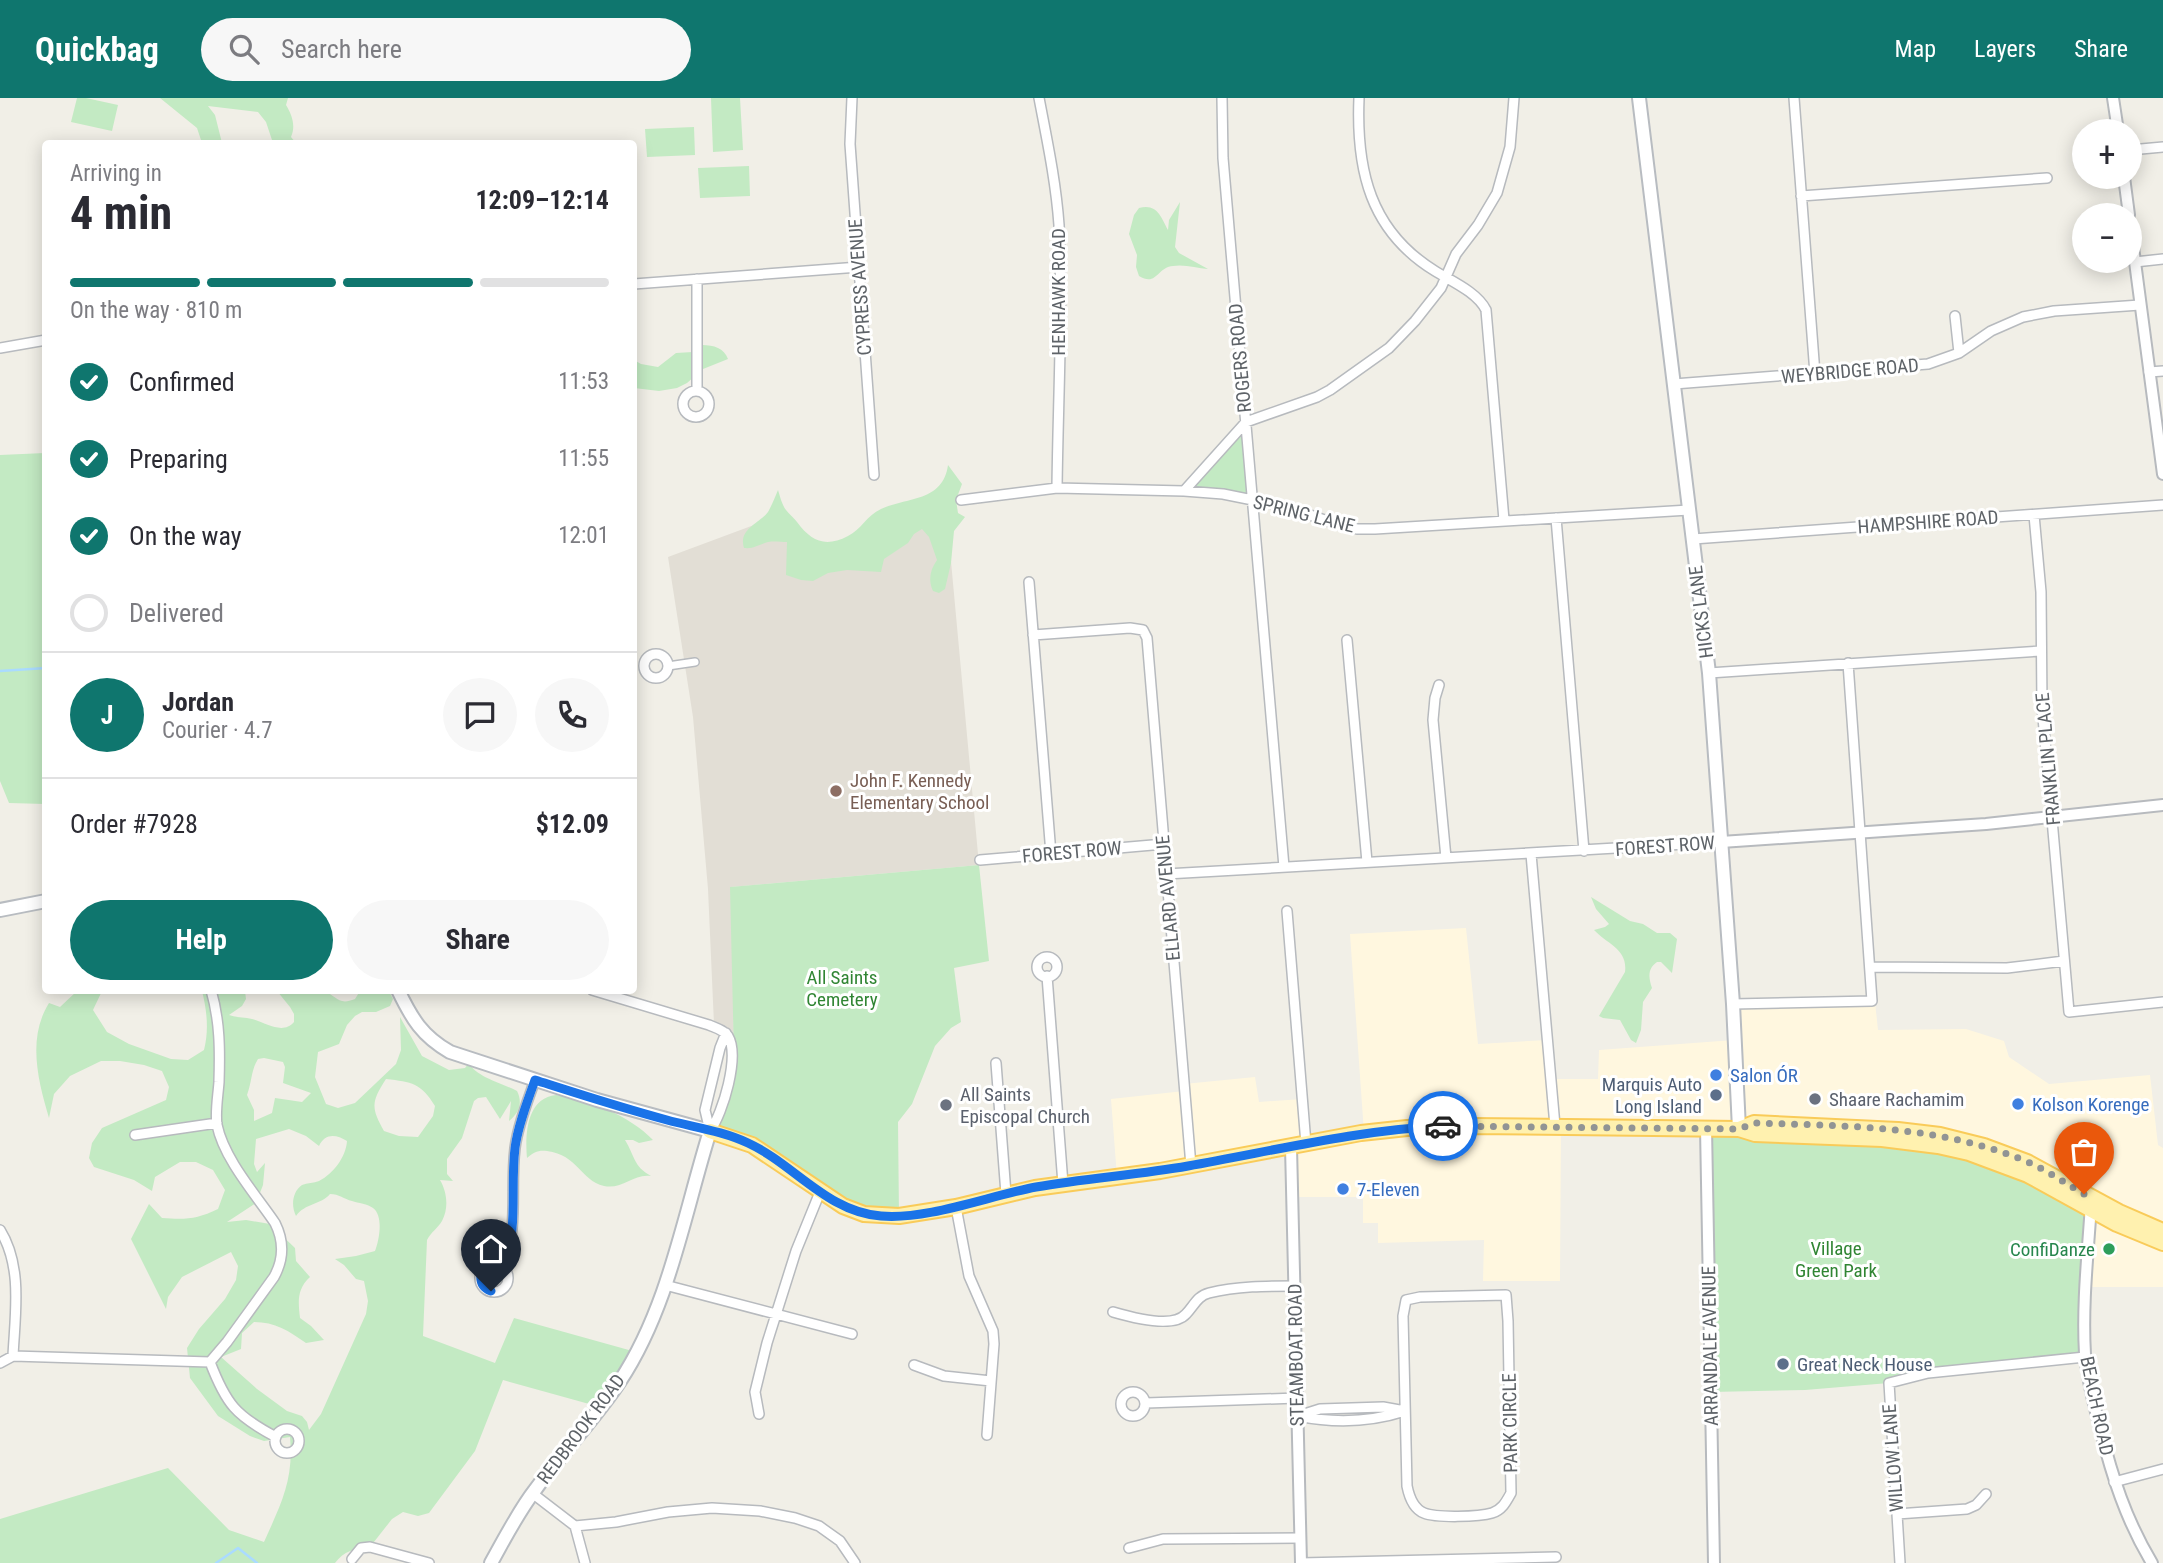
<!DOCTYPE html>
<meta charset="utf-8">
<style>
body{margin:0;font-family:"Roboto Condensed",sans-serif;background:#f7f7f7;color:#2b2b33;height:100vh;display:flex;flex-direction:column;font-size:26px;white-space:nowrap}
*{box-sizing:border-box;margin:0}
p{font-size:23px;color:#7c7c81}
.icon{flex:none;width:38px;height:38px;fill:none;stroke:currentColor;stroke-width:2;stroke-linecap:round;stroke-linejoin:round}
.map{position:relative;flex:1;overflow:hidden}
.details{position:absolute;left:42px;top:42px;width:595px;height:854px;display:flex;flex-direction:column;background:#fff;border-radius:7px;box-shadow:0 4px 18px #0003}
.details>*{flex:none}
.controls{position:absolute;left:2072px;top:21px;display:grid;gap:14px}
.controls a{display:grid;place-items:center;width:70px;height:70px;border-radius:50%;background:#fff;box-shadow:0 4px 18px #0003;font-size:35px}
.pin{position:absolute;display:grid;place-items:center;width:60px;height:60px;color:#fff;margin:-72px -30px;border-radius:50% 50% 50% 0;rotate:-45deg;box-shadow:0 0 7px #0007}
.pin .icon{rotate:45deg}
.courier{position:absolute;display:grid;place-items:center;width:70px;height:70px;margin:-35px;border:5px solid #1a73e8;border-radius:50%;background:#fff;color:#222;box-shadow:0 2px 9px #0007}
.overview em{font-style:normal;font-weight:700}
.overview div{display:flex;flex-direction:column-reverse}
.overview{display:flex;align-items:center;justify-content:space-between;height:119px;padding:0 28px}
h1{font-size:46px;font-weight:700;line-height:52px}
.bar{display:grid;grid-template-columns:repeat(4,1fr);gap:10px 7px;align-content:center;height:84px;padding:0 28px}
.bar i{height:9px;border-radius:5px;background:#e1e1e2}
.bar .active{background:#0f766e}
.bar p{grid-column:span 4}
.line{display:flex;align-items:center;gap:18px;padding:0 28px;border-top:2px solid #e1e1e2}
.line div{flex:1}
.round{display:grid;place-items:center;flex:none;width:74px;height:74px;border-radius:37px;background:#f7f7f7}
ol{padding:0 28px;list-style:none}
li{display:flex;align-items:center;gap:21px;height:77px}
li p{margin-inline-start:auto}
li .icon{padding:7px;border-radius:50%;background:#0f766e;color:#fff;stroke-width:4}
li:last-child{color:#7c7c81}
li i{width:38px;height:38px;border:4px solid #e1e1e2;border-radius:50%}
.action{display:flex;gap:14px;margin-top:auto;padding:14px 28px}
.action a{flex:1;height:80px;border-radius:42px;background:#0f766e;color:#fff;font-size:28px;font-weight:700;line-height:80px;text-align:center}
.action a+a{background:#f7f7f7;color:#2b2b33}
header{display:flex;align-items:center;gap:42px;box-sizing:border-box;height:98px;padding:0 35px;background:#0f766e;color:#fff}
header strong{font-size:33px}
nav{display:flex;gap:38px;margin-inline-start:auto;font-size:24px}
.search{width:490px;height:63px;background:#f7f7f7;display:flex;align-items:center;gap:18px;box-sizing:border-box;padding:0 24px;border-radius:38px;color:#7c7c81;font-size:26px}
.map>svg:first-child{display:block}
</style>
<header>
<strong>Quickbag</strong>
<div class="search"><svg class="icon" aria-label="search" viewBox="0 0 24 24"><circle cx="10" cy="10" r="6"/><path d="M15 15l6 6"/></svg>Search here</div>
<nav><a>Map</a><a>Layers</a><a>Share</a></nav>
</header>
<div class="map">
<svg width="2163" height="1465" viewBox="0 0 2163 1465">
<rect width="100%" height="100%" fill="#f1efe7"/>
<path fill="#fff7df" d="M1466,830L1478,946L1547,942L1551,981H1598L1599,952L1734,942L1733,906L1875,904L1878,932L1966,931L2004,943L2009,959L2049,986L2150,977L2158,1047L2163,1050V1189H2086L1970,1049L1561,1029L1560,1183H1483L1484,1142L1378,1145V1125H1363V1099H1293L1291,1049L1117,1079L1111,1001L1184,993V986L1255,979L1259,1004L1302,1001L1306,1046L1364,1035L1350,836Z"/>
<path fill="#e2ded5" d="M778,418L801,458L947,420L979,767L731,789L734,947L714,926L708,791L693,619L668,459Z"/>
<path fill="#c3eac3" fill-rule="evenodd" d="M77,0H86L118,7L112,33L71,24Z
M160,0H288L286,7C292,17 296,28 291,39L296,45H273L266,24L258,14L208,8L215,17L222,45H202L197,30Z
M711,0H740L743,52L713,54Z
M694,29L695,57L647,59L645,31Z
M749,68L750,98L700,100L698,70Z
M1180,104L1175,149L1179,155L1208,171C1197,170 1184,166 1173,168C1157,169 1157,189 1139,178L1136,169L1137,157L1129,136L1134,117L1139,110C1157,105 1161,119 1168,132L1169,122Z
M702,247C714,247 724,250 728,261L703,271L687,285L677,290L659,293L634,290V262L641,266L658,269L676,255L693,254Z
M1244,329L1250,399L1190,391Z
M45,355V706L9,705L0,683V357Z
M948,367L962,386L956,402L958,415L965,419L954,433L951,465L945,491L939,495L933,493C928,482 930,472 937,462L929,439L922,431L914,436L908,445L884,461L881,474L847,472L828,475L813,483L801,482L786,477L787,444C781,444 774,443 768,444C758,447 754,451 744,450C738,431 759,426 768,414C772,407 775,399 778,392C780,398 782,407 786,412C789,416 794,420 797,424C811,443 825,450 848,438C861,432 867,417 881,411C907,399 943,404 948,367Z
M979,767L989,863L954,870L961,924L951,930L935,948L912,1006L898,1024L899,1118L863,1114L760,1051L710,1033L734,959L730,789Z
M1591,799L1630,823L1643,826L1657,835H1670L1677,841L1672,875L1661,864H1657C1648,870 1648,879 1652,890L1643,904L1641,932L1636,945L1631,942L1620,922L1603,920L1599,918L1625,874C1628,851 1607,846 1594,832L1605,829L1609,826L1596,811Z
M77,893H102L93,912L107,934L129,946L171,961L188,962L204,952C209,932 207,913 202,893H245L246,901L242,908L229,917C237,920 244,919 252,921C266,925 283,937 294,924V916L290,909L277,893C288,893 314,889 324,893C337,898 338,908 355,901L360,893H389L393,901L390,908L376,914H362L355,918L347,927L339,946L318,954L315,979L326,1006L338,1010L355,1005L396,966L401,952L400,919L422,958L449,972L465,970L469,965C476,979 502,985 517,993C523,1005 519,1015 509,1023L511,1003L500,1021L486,999L478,1000L474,1003L462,1040L447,1061V1076L453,1083L440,1082C447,1094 449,1110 442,1123C438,1130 431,1134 427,1142L423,1238L495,1265L514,1220L636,1254L600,1309L503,1282L475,1353L429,1415L418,1418L403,1414L392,1421L370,1449C356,1449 343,1454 335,1465H0V1421L168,1370L229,1432L264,1444C281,1406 294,1382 290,1339L264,1343L250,1338L218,1318L190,1280L187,1250L199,1231L225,1201L236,1182L238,1168L231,1154L182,1179L168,1199L166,1211L131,1141L149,1106L162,1120C186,1122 197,1121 218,1111L225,1092L213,1072L196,1064H180L155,1079L152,1093L134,1082L94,1069L89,1060L92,1045L102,1030L166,1002L169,989L162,973L144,967L120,963H101L70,978L54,996L49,1020C38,983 27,940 49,905L60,909ZM264,960L283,964L285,969L283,985L311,995L302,1004L275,1000L272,1015L254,1023V1012L247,997C252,984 251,972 258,961ZM386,981C412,984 421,985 435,1008L433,1018L418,1039L399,1038L384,1033C371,1010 371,1004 386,981ZM289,1031L306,1038L319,1048C325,1035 336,1036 347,1043C346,1059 333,1076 319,1083C314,1085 307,1085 302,1087C292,1094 291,1108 296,1118C305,1105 321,1107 330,1096C339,1096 344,1101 352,1103C358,1105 368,1106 373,1110C384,1118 379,1143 375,1153L356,1158L335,1161L344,1167L356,1181L364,1183L368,1203L366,1216L321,1316L309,1332L307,1324L302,1318L287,1313L257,1291L221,1259L241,1251L242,1235L254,1224C275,1224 289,1233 306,1245L324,1242L311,1228L300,1220C298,1203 297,1191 310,1179L296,1163L295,1150L270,1126L246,1122L227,1124L256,1105L263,1087L265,1065L257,1074L254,1066L256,1041Z
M556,997C589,1002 629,1017 653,1042L639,1045L633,1042H625C635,1058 633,1068 651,1078C634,1075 622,1092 604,1088C580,1082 578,1057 547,1053C538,1052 534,1054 527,1060C525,1038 526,1000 556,997Z
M1706,1030L1926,1039L2091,1105L2086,1259L1928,1275L1889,1285L1805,1292L1711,1294Z"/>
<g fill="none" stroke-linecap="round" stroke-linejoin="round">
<path stroke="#aadbff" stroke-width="2.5" d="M0,573L46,570
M216,1465L238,1450L257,1465"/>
<g stroke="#b7babe" stroke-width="10">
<path id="pedestrian" d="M668,568L695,564"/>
</g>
<g stroke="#b7babe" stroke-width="12">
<path id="minor" d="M852,0L850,46L874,377
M1039,0C1047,42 1056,84 1059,127C1063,215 1058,303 1057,390
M1222,0L1223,60L1284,769
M1359,0C1356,72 1370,133 1435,173C1451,183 1477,194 1486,212L1504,422
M1794,0L1815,276
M2130,52L2163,49
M1801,98L2047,80
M2135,164L2163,161
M697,181V292
M634,186L859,169
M1955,218L1959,255
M0,250L46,242
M2149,274L2163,273
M1674,286L1928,266L1959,255L1991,233L2023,219L2054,213L2140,207
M683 306a13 13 0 1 1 26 0a13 13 0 1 1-26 0Z
M1184,393L1246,324L1317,299L1330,292L1389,250L1415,223L1441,190L1456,156L1478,127L1497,95L1510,49L1514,0
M961,402L1057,390L1184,393L1223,396L1287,409L1339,427L1357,431H1375L1689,412
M2034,417L2041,494L2042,608L2069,914L2163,904
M1556,420L1584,753
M1693,441L2163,407
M1029,484L1051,756
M1033,537L1130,530L1143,532L1147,540L1191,1068
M1347,542L1367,764
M644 568a12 12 0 1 1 24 0a12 12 0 1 1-24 0Z
M1709,575L2041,553
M1439,587L1435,600L1433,622L1446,760
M1531,756L1555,1028
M980,762L1164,746
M1166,776L1721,744
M1287,813L1306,1046
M1037 869a10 10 0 1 1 20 0a10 10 0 1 1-20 0Z
M1870,869L2007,870L2064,863
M1047,878L1063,1086
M592,892L709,927C716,930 724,932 728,938C740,958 723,1015 710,1033
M1733,906L1872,903L1848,565
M996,965L1006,1096
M710,1033L705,1012L720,950L726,935
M135,1037L217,1025
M956,1109L969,1178L993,1233L994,1246L987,1337
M0,1132C23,1169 15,1216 13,1258
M480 1180a14 14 0 1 1 28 0a14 14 0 1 1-28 0Z
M503,1169C519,1130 510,1091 515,1050C518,1027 527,1005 535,982
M665,1187L852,1236
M1506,1197L1508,1223L1511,1395C1506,1404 1502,1412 1492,1415C1479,1419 1436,1420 1424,1415C1414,1411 1409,1398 1407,1388L1403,1218L1406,1202L1420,1199Z
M1113,1214C1130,1219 1173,1231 1186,1216C1194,1208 1197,1198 1209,1195C1237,1188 1267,1188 1295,1188
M210,1264L227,1244L274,1179C284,1161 284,1143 275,1125C256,1097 224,1061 217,1027C215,1014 218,998 219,984C220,952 220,923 211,892
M210,1264C226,1306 236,1318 276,1339
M0,1265L13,1258L210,1264
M914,1267L944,1278L991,1283
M1121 1306a12 12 0 1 1 24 0a12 12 0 1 1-24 0Z
M1146,1305L1297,1300
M1383,1309L1405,1313C1371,1324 1333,1325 1298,1318L1320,1311Z
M759,1316L755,1294L767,1245L796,1153L820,1094
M275 1343a12 12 0 1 1 24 0a12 12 0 1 1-24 0Z
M2114,1384L2163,1371
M532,1395L575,1428L585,1465
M1897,1416L1967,1411L1976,1407L1986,1396
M575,1428L616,1424L668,1414L712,1410L760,1413L795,1420L819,1428L840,1443L855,1465
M1129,1450L1163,1441L1300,1440
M352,1461L361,1450L370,1449L429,1465
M1301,1465L1556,1459
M1900,1465L1889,1285L1928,1275L2085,1259"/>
</g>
<g stroke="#b7babe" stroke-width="14">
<path id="tertiary" d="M2113,0L2118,33
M2124,79L2129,117
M2130,126L2163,376
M1721,744L1986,726L2163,707
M1706,1030L1714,1465
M1291,1049L1301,1465
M2091,1106C2088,1155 2082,1206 2085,1256C2087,1281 2094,1306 2100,1330C2112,1378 2126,1422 2152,1465"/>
</g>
<g stroke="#b8bcc1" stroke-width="16">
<path id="secondary" d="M1639,0L1709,575L1733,906L1739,1031
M0,812L46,803
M398,892C412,921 422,938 450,954L597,1002L710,1033C684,1116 669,1209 620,1283C595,1321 562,1354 535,1392C518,1414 505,1440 491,1465"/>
</g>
<g stroke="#f9cb59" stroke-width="18">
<path id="primary" d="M1739,1031L1754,1025L1898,1032L1940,1037L1984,1048L2027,1064L2119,1114L2163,1133
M710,1033L752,1047L843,1108L864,1116L899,1118L956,1109L1035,1090L1160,1073L1361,1035L1407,1030L1471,1028L1739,1031L1755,1036L1882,1041L1938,1048L1969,1055L2028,1077L2117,1126L2163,1145"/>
</g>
<use href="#pedestrian" stroke="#fff" stroke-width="7"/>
<use href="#minor" stroke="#fff" stroke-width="9"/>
<use href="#tertiary" stroke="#fff" stroke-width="10"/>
<use href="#secondary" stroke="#fff" stroke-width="12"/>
<use href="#primary" stroke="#fff1af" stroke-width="14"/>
</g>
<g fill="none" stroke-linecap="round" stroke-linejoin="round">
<path stroke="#919494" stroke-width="7" stroke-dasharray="0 12.6" d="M1443,1028L1739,1031L1754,1025C1846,1028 1941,1027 2028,1064C2048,1073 2065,1085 2084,1096"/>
<path stroke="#1a73e8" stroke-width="9" d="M491,1193C483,1190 480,1184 481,1176L490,1167L503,1169C519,1130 510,1091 515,1050C518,1027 527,1005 535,982C579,996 622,1010 667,1022C693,1029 723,1033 748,1045C794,1066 827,1114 881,1118C928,1122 988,1098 1036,1089C1086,1080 1137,1077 1188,1068C1273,1053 1357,1032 1443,1028"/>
</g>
<circle fill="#8d6e63" stroke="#fff" stroke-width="2.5" cx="836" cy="693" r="7"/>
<g fill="#3f7fe0" stroke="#fff" stroke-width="2.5">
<circle cx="1716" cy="977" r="7"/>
<circle cx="2018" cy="1006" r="7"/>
<circle cx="1343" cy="1091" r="7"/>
</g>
<g fill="#5c6f8a" stroke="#fff" stroke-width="2.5">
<circle cx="1716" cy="997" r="7"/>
<circle cx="1783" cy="1266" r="7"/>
</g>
<g fill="#6b7280" stroke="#fff" stroke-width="2.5">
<circle cx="1815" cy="1001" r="7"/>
<circle cx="946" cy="1007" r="7"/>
</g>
<circle fill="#2e9e5b" stroke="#fff" stroke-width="2.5" cx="2109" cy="1151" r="7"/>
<g text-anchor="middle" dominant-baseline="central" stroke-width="6" stroke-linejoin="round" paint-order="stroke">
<g font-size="19" fill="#5e6368" stroke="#fff">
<text transform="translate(860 189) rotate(-94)">CYPRESS AVENUE</text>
<text transform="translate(1058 194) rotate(-90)">HENHAWK ROAD</text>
<text transform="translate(1240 260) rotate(-95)">ROGERS ROAD</text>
<text transform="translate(1850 273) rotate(-5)">WEYBRIDGE ROAD</text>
<text transform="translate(1304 416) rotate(14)">SPRING LANE</text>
<text transform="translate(1928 424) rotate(-4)">HAMPSHIRE ROAD</text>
<text transform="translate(1701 514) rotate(-97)">HICKS LANE</text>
<text transform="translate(2048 661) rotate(-95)">FRANKLIN PLACE</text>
<text transform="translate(1665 748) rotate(-4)">FOREST ROW</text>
<text transform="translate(1072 754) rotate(-5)">FOREST ROW</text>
<text transform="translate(1168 800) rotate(-95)">ELLARD AVENUE</text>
<text transform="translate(1710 1248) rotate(-91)">ARRANDALE AVENUE</text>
<text transform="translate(1296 1257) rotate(-91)">STEAMBOAT ROAD</text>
<text transform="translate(2097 1308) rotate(78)">BEACH ROAD</text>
<text transform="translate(1510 1325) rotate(-91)">PARK CIRCLE</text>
<text transform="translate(581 1331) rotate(-53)">REDBROOK ROAD</text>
<text transform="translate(1893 1360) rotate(-94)">WILLOW LANE</text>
</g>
<g font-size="19" fill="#785e54" stroke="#fff" text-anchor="start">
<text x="850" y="682">John F. Kennedy<tspan x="850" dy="22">Elementary School</tspan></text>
</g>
<g font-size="19" fill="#308533" stroke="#fff">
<text x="842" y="879">All Saints<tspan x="842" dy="22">Cemetery</tspan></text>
<text x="1836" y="1150">Village<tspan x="1836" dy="22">Green Park</tspan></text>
</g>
<g font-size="19" fill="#366cbe" stroke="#fff" text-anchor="start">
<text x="1730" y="977">Salon ÓR</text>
<text x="2032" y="1006">Kolson Korenge</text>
<text x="1357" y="1091">7-Eleven</text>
</g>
<g font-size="19" fill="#4e5e75" stroke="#fff" text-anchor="end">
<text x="1702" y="986">Marquis Auto<tspan x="1702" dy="22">Long Island</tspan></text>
<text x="1797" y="1266" text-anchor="start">Great Neck House</text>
</g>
<g font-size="19" fill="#5b616d" stroke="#fff" text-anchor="start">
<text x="960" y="996">All Saints<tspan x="960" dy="22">Episcopal Church</tspan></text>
<text x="1829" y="1001">Shaare Rachamim</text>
</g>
<g font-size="19" fill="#27864d" stroke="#fff" text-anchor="end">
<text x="2095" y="1151">ConfiDanze</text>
</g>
</g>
</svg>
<div class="controls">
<a>+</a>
<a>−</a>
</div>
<div class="pin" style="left:2084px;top:1096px;background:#ea580c"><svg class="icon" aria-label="bag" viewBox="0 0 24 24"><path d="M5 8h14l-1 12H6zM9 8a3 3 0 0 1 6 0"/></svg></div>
<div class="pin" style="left:491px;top:1193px;background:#1f2937"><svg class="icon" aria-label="home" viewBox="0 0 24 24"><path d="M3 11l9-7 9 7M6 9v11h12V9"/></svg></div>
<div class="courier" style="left:1443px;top:1028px"><svg class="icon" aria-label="car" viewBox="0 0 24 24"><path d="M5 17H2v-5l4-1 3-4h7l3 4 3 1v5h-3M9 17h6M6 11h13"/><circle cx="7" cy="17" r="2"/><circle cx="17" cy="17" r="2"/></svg></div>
<section class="details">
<div class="overview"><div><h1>4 min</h1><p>Arriving in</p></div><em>12:09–12:14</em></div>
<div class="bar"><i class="active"></i><i class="active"></i><i class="active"></i><i></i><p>On the way · 810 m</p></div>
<ol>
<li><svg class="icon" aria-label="check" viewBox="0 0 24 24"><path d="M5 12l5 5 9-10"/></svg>Confirmed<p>11:53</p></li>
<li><svg class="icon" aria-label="check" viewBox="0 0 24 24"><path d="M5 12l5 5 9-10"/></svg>Preparing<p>11:55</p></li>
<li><svg class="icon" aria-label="check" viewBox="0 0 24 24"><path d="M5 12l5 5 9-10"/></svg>On the way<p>12:01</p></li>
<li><i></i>Delivered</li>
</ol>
<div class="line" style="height:126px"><b class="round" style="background:#0f766e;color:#fff">J</b><div><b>Jordan</b><p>Courier · 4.7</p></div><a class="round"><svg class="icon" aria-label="chat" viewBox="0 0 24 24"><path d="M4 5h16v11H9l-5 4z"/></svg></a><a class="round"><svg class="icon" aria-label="phone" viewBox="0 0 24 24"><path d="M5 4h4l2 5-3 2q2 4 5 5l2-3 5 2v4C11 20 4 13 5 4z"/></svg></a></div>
<div class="line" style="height:91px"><div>Order #7928</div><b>$12.09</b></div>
<div class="action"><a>Help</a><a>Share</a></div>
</section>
</div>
